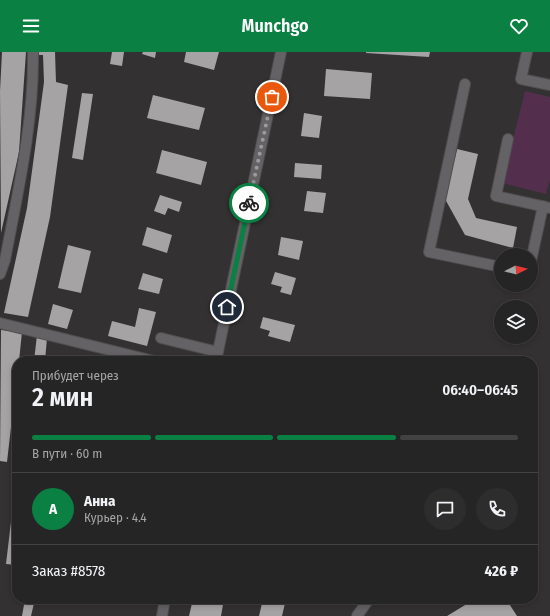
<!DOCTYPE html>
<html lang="ru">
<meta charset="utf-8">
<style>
body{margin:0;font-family:"Fira Sans Condensed",sans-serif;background:#2e2d2e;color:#f1f3f6;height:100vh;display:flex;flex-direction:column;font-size:15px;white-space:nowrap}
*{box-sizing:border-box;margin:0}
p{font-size:13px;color:#a4a5a7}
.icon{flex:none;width:22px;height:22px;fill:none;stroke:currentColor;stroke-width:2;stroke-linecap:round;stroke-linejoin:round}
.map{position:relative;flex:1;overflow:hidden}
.sheet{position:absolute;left:12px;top:304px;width:526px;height:248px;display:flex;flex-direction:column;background:#262526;border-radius:16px;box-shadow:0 2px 6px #0003,0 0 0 1px #424243}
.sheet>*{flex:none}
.needle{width:26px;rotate:84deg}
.tools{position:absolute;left:494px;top:196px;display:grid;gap:8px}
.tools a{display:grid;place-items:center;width:44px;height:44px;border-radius:50%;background:#262526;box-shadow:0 2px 6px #0003,0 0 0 1px #424243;font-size:20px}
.pin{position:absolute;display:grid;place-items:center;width:34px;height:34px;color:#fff;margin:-17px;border:2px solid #fff;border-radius:50%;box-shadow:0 1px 4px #0007}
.courier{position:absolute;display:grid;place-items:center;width:40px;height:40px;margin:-20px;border:3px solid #0b8043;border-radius:50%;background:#fff;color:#222;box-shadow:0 1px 5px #0007}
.overview em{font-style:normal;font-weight:600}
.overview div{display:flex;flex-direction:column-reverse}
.overview{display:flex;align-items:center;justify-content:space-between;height:68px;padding:0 20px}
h1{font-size:26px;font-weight:600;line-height:30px}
.bar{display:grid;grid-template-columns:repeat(4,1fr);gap:6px 4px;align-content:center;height:48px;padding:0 20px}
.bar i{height:5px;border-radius:3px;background:#424243}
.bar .selected{background:#0b8043}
.bar p{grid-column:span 4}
.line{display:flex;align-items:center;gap:10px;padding:0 20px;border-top:1px solid #424243}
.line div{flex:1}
.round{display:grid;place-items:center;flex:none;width:42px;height:42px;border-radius:21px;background:#2e2d2e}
header{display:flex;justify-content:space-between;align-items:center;height:52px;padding:0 20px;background:#0b8043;color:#fff;font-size:18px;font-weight:600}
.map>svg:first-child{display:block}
</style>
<header><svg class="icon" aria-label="menu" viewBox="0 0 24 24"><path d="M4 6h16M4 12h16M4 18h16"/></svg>Munchgo<svg class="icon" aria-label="heart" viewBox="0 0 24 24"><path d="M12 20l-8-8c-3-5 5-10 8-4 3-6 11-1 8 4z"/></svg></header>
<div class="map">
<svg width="550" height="564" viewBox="0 0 550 564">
<rect width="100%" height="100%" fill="#333132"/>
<path fill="#532f4d" d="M525,39L550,45V127L546,142L502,131Z"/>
<path fill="#a6a3a5" d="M2,0H26L19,100L1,181L0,39Z
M38,0H55L56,30L68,33L50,165L28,265L4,261L27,156L44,30L43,3H39Z
M112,0H124L122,14L110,12Z
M143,0H156L155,6L142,2Z
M186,0H219L214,18L184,10Z
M366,0H430L429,5L366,1Z
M326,17L372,21L370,47L324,44Z
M82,41L93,42L83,108L72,106Z
M153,43L205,56L199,78L147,66Z
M304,61L322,64L319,86L301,84Z
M457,97L478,102L468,147L476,166L517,175L513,196L465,183L445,147Z
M162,98L207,110L201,133L156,121Z
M295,111L322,113L321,127L294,125Z
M307,139L326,141L323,161L304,159Z
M160,143L182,150L179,160L168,156L165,163L154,159Z
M147,175L172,183L167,201L142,193Z
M281,185L303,189L299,208L278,203Z
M68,193L91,199L81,241L58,236Z
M275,220L296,226L291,243L280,240L282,235L271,232Z
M143,221L163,227L159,242L138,237Z
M53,252L73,258L67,277L48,272Z
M139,256L156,260L147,294L108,284L112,269L135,275Z
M263,265L295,273L290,290L268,284L270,279L260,276Z
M1,278L22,280L19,309H17V323L7,410L0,409Z
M37,283L47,286L45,309H34Z
M16,428H17V513L6,512Z
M25,547H35L31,564H22Z
M94,547H114L113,553L94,550Z
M193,547H224L221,564H189Z
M263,547H286L282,564H259Z
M475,547H506L517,564H447Z"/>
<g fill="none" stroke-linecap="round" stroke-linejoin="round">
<g stroke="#4f4d4e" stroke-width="12">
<path id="minor" d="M527,0L521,27L550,33
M465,32L429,200L501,215
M508,87L496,144L550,156
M531,209L543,154
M0,222L5,208C18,139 34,70 33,0
M0,271L154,309
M161,286L218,300
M216,309L281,0
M162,564L165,547
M357,564L369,547"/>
</g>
<use href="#minor" stroke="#646264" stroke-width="10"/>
</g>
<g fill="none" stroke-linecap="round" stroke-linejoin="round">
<path stroke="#9c9a9c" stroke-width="4" stroke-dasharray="0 7.2" d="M249,151L272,45"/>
<path stroke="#0b8043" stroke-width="5" d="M227,255L249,151"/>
</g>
</svg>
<div class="tools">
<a><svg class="needle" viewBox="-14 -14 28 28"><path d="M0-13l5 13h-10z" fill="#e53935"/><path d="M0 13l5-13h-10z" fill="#a4a5a7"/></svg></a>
<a><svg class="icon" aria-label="layers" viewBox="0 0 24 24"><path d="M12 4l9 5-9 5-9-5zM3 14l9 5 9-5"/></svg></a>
</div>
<div class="pin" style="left:272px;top:45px;background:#ea580c"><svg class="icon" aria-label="bag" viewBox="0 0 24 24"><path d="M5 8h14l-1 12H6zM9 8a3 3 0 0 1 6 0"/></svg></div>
<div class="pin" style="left:227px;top:255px;background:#1f2937"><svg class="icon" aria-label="home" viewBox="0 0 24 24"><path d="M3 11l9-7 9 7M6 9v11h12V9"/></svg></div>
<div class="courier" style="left:249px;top:151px"><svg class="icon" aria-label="bike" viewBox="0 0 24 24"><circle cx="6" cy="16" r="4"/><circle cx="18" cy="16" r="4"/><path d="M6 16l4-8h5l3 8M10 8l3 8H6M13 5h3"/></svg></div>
<section class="sheet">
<div class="overview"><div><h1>2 мин</h1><p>Прибудет через</p></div><em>06:40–06:45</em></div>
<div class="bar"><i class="selected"></i><i class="selected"></i><i class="selected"></i><i></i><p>В пути · 60 m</p></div>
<div class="line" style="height:72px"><b class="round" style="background:#0b8043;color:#fff">А</b><div><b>Анна</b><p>Курьер · 4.4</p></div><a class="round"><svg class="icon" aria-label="chat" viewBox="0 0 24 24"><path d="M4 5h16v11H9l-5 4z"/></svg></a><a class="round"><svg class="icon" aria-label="phone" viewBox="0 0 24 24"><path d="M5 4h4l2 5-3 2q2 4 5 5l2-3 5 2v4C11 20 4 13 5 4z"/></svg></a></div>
<div class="line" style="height:52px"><div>Заказ #8578</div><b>426 ₽</b></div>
</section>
</div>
